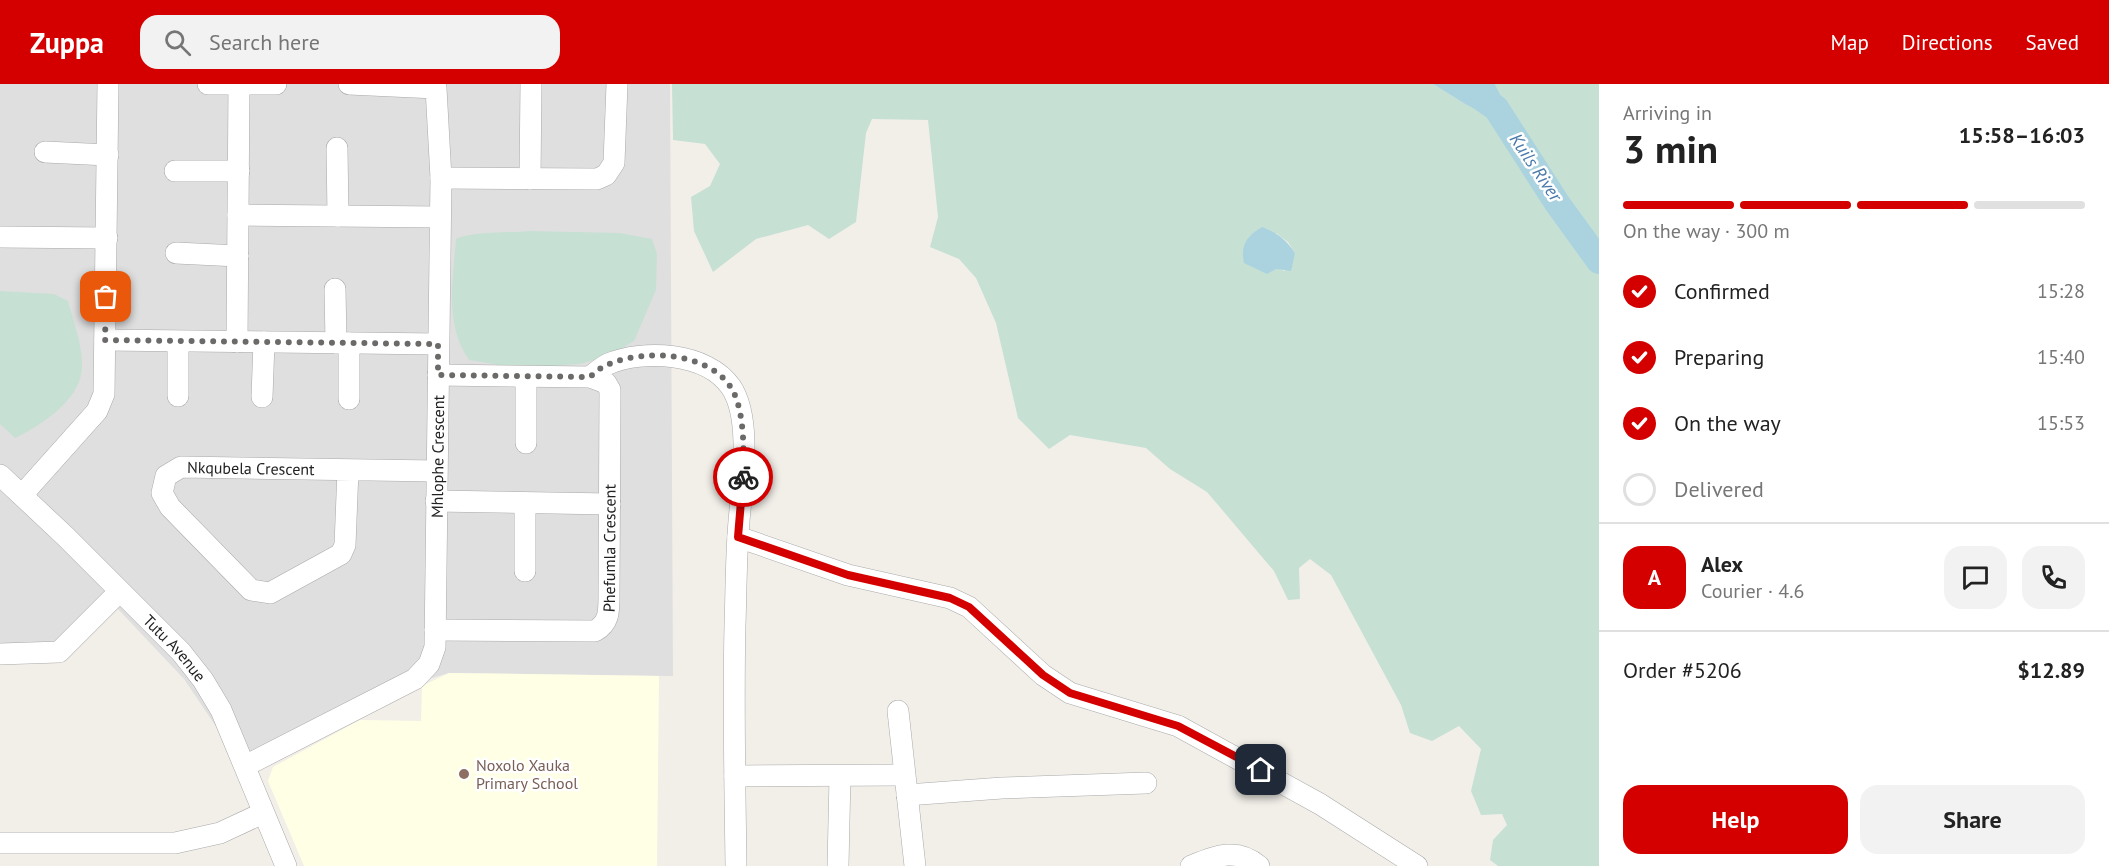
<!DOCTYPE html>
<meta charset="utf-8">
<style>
body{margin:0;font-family:"PT Sans",sans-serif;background:#f2f2f2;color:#222;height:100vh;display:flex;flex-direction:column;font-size:22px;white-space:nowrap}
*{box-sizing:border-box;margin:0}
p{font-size:20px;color:#767676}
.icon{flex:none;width:33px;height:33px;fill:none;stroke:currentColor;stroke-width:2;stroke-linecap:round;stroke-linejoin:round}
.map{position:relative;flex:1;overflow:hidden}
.drawer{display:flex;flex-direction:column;background:#fff;width:510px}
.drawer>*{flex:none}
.pin{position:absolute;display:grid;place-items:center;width:51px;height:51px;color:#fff;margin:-26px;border-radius:12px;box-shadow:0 3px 9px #0006}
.courier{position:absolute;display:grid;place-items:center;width:60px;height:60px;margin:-30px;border:4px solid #d40000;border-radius:50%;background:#fff;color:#222;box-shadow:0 2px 8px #0007}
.headline em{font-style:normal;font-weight:800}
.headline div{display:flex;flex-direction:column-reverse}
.headline{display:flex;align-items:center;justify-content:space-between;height:102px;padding:0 24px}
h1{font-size:39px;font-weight:800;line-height:45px}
.bar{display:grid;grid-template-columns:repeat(4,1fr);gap:9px 6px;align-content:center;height:72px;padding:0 24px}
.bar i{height:8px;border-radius:4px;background:#e0e0e0}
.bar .on{background:#d40000}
.bar p{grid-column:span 4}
.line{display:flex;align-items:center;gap:15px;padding:0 24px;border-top:2px solid #e0e0e0}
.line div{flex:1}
.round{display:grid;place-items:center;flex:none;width:63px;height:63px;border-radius:18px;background:#f2f2f2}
ol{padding:0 24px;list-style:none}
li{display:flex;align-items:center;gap:18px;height:66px}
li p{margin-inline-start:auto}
li .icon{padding:6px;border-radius:50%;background:#d40000;color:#fff;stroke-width:4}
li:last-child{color:#767676}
li i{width:33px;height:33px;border:3px solid #e0e0e0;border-radius:50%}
.primary-button{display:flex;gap:12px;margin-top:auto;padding:12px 24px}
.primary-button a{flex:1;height:69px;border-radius:18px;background:#d40000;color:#fff;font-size:24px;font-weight:800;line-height:69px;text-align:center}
.primary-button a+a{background:#f2f2f2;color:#222}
header{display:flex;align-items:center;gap:36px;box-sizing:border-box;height:84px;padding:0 30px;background:#d40000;color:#fff}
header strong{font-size:28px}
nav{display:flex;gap:33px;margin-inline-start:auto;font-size:21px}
.search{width:420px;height:54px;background:#f2f2f2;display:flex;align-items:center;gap:15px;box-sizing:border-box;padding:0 21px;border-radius:18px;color:#767676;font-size:22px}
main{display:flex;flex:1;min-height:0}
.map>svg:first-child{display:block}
</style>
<header>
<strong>Zuppa</strong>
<div class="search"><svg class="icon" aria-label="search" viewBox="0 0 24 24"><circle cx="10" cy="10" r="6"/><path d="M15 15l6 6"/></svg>Search here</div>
<nav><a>Map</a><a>Directions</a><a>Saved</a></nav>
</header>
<main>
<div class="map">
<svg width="1599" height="782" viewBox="0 0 1599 782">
<rect width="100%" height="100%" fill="#f2efe9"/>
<path fill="#e0dfdf" d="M0,0H670L673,592L449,589L399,604L246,687L184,595L118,525L65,578H0Z"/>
<path fill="#ffffe5" d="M449,589L659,592L657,782H304L268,697L273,683L360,636L421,637L422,602Z"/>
<path fill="#c6e0d4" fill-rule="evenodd" d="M672,0H1433L1465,20L1506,22L1495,0H1599V782H1498L1490,776L1493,756L1507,741L1502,730L1481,731L1471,707L1481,665L1459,642L1432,657L1410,649L1401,621L1331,491L1310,475L1299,484L1300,515L1288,516L1274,487L1207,408L1170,385L1146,364L1070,351L1049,365L1018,334L996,239L976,194L959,175L930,163L938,133L928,36L872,35L866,49L856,138L829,155L808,141L756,155L713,188L694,147L691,113L710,102L720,80L705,60L673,56ZM1276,149L1288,158L1295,169L1285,187L1276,184Z
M529,147L620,149L652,155L657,170L656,206L634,257L611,271L580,280L518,284L469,276C444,239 453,198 456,155C472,147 509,149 529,147Z
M0,207L54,210L68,217C74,240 87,272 80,295C73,320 37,344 15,354L0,340Z"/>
<path fill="#aad3df" d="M1433,0H1495L1506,22L1495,34L1465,20Z
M1262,143C1277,149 1286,155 1295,169L1291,187L1276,185L1267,190L1244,179C1240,161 1247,152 1262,143Z"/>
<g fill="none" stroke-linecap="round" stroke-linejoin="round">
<path stroke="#aad3df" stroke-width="26" d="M1461,0L1496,24L1557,119L1599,177"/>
<g stroke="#a9a9a9" stroke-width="22">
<g id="minor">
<path d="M208,0H276"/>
<path d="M337,64L338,132"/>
<path d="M45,68L108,71"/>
<path d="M175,87H239"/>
<path d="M441,94L597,95L606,91L614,79L617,0"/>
<path d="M530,95L531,0"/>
<path d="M238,131L440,133"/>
<path d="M0,153L107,154"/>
<path d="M176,169L238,172"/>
<path d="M335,205L336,259"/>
<path d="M105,256L438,260"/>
<path d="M237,258L239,1"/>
<path d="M349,259V315"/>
<path d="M526,293V359"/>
<path d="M590,293C596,288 602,283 608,280C643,265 707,268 731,303C754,337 740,411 738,451C736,481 736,511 735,541C733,622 735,702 736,782"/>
<path d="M178,312V258"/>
<path d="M262,313L264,258"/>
<path id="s1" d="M348,386L345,461L341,470L270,509L251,506L170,423L162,409L166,392L181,383L436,387"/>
<path id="s2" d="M0,391L65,452L181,568L203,596L221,626L286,782"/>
<path d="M22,411L97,327L104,310L108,0"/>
<path d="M436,417L610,420"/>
<path d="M738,453L848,491L950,514L969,523L1043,591L1070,609L1178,642L1320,720L1417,782"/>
<path d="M525,487V419"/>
<path id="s3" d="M435,546L595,547C609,539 609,528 609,513L610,306L606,299L590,293L438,291"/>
<path d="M0,570L59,568L119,508"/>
<path d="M898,627L915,782"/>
<path id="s4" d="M245,682L415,595L429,580L435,563L441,94L436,4L349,0"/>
<path d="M735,692L904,691"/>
<path d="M907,711L1002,704L1146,699"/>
<path d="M0,759H175L220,749L263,729"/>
<path d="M838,782L840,692"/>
<path d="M1191,782C1216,772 1237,763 1259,782"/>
</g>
</g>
<use href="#minor" stroke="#fff" stroke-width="21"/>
</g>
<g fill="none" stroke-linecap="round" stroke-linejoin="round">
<path stroke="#6b6a68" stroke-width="6" stroke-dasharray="0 10.8" d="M106,213L105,256L438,260V291L590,293C596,288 602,282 609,280C645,265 706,268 730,302C745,324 744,368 743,393"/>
<path stroke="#d40000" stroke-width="8" d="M743,393L738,453L848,491L950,514L969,523L1043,591L1070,609L1178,642L1261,686"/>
</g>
<circle fill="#8d6e63" stroke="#fff" stroke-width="2" cx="464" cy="690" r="6"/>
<g text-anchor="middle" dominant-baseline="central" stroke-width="5" stroke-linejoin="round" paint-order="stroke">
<g font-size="16" fill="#222" stroke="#fff">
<text stroke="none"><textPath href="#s4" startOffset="420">Mhlophe Crescent</textPath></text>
<text stroke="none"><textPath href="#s1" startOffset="422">Nkqubela Crescent</textPath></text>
<text stroke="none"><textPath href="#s3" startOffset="248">Phefumla Crescent</textPath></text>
<text stroke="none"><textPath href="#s2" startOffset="246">Tutu Avenue</textPath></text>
</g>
<g font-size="16" fill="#785e54" stroke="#fff" text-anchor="start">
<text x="476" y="681">Noxolo Xauka<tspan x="476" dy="18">Primary School</tspan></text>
</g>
<g font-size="18" font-style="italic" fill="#4a7aab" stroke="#fff">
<text transform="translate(1536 83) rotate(56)">Kuils River</text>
</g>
</g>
</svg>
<div class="pin" style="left:106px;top:213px;background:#ea580c"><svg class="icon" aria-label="bag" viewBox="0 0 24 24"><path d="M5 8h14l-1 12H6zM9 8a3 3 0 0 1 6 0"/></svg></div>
<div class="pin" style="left:1261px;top:686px;background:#1f2937"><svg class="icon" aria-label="home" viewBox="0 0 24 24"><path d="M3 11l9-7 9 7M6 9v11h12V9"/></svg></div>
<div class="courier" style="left:743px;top:393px"><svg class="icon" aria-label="bike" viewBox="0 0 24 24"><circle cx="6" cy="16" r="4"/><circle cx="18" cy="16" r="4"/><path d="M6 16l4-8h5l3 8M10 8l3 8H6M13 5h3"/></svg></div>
</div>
<section class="drawer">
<div class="headline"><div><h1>3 min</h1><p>Arriving in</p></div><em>15:58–16:03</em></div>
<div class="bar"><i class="on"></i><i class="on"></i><i class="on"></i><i></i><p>On the way · 300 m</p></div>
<ol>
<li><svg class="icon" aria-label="check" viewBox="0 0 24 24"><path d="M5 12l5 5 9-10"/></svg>Confirmed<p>15:28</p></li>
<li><svg class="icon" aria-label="check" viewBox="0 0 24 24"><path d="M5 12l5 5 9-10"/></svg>Preparing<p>15:40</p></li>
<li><svg class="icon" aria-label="check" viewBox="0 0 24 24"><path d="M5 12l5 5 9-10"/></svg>On the way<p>15:53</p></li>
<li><i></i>Delivered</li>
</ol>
<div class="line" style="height:108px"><b class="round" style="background:#d40000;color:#fff">A</b><div><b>Alex</b><p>Courier · 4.6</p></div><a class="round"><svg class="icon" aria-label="chat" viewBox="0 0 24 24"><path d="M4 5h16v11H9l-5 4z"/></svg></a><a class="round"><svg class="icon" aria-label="phone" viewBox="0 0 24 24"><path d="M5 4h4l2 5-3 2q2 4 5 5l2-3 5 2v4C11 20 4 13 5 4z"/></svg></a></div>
<div class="line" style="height:78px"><div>Order #5206</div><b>$12.89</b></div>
<div class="primary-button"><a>Help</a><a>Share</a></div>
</section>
</main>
